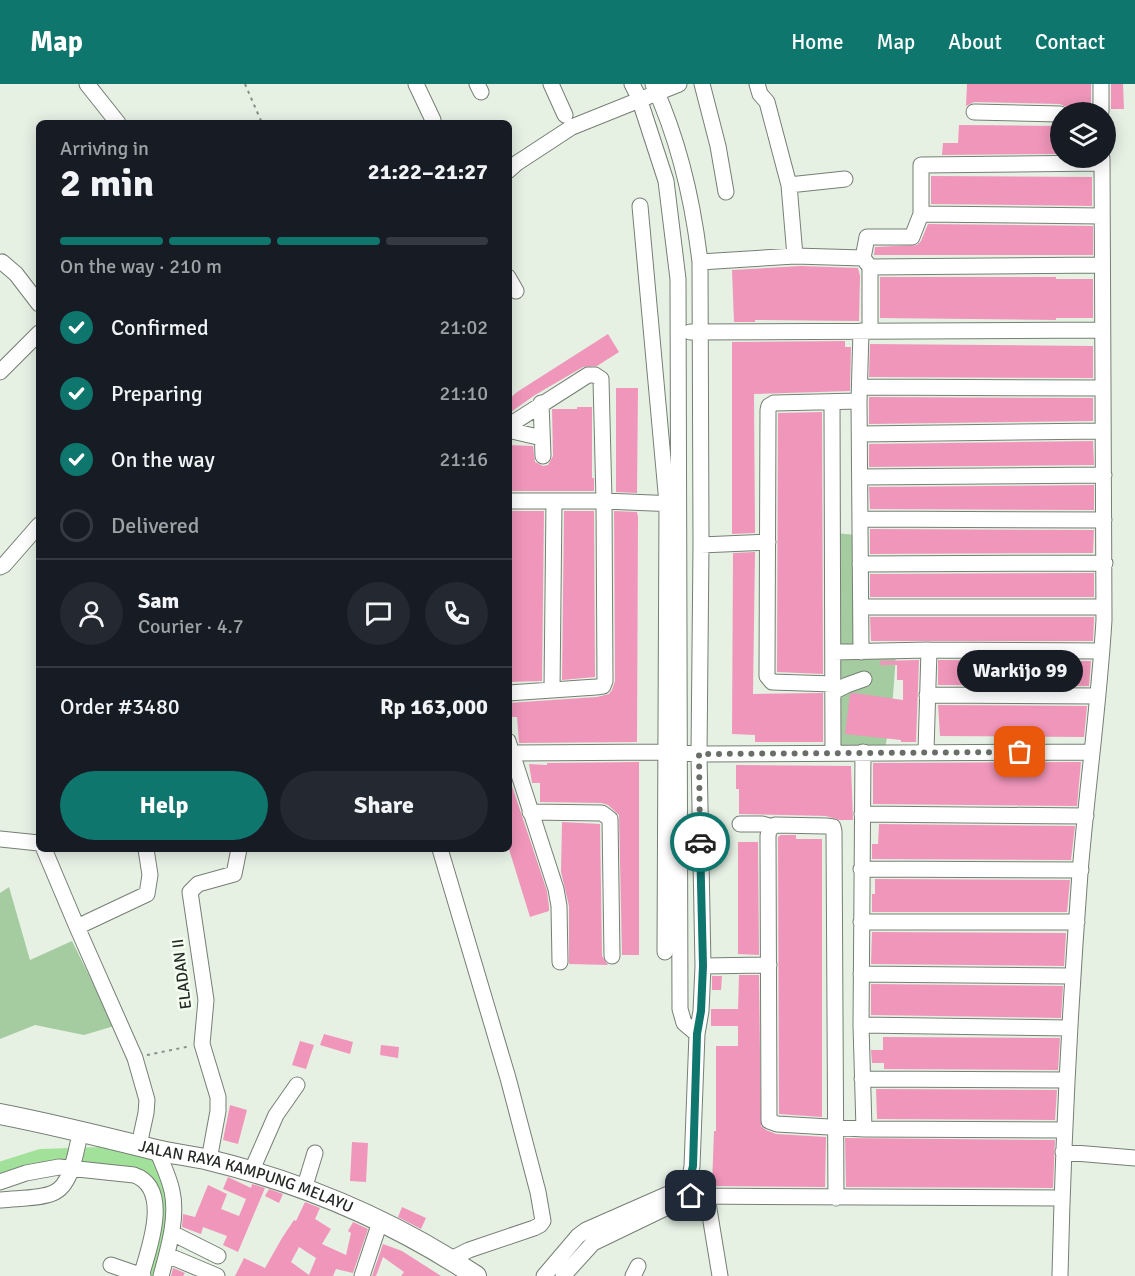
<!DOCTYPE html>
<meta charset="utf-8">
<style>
body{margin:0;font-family:Signika,sans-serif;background:#242831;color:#f1f3f6;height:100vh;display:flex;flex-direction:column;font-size:22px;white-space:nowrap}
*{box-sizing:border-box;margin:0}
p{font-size:20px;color:#9ea1a6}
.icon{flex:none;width:33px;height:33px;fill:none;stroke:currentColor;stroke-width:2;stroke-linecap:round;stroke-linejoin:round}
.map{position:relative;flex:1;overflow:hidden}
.panel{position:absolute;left:36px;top:36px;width:476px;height:732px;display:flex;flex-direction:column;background:#171b24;border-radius:9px;box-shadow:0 3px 15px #0003}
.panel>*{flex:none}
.fabs{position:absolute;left:1050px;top:18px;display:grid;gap:12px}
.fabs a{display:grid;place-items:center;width:66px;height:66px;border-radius:50%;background:#171b24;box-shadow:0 3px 15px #0003;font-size:30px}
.pin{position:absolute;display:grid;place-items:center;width:51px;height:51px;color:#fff;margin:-26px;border-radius:12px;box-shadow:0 3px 9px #0006}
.courier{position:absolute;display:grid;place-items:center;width:60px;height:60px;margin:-30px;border:4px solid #0f766e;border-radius:50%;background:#fff;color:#222;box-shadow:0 2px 8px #0007}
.bubble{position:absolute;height:42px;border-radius:21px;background:#171b24;box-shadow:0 3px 15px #0003;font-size:20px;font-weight:700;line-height:42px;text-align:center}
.head em{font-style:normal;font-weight:700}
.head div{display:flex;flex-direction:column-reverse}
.head{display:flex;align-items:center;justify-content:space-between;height:102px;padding:0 24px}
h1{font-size:39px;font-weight:700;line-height:45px}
.bar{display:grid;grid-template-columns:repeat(4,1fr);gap:9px 6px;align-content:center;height:72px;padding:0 24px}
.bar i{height:8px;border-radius:4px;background:#363941}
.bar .on{background:#0f766e}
.bar p{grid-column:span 4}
.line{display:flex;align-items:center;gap:15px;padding:0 24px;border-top:2px solid #363941}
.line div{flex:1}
.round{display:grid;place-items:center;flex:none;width:63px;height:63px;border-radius:32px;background:#242831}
ol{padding:0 24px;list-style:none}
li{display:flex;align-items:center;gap:18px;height:66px}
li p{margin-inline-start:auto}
li .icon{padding:6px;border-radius:50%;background:#0f766e;color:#fff;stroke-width:4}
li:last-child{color:#9ea1a6}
li i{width:33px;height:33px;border:3px solid #363941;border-radius:50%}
.action{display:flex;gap:12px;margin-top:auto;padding:12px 24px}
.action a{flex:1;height:69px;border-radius:36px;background:#0f766e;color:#fff;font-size:24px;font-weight:700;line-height:69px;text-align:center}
.action a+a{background:#242831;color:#f1f3f6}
header{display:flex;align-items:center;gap:36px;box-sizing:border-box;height:84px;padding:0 30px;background:#0f766e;color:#fff}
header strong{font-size:28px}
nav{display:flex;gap:33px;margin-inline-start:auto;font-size:21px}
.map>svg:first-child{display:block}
</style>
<header>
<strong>Map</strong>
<nav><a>Home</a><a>Map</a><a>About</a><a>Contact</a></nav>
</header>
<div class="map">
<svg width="1135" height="1192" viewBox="0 0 1135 1192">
<rect width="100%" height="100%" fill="#e6f1e4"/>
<path fill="#a5cba0" d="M833,449L858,451L860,567L833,566Z
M836,570L896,571L893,612L885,666L838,665Z
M9,803L30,876L72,857L114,942L84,951L35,941L0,955V809Z"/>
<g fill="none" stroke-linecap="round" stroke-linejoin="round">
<path stroke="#a2e19a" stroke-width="20" d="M0,1088L41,1075L101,1073L150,1082L162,1101V1163L151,1192"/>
</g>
<path fill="#f096bb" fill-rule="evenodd" d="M967,0H1091V25L1068,24L1060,20L974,18L966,22Z
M1111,0H1123L1124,25H1111Z
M959,41L1060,42V70L942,71L943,59H958Z
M931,92L1092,93V122L931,120Z
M928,140L1093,142V171H874L875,163L917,161L921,157Z
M801,182L858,184L860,192L859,237L755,236V238H734L732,186Z
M880,193H1056V195H1093V234H1056V236L880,234Z
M608,250L619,268L597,282L583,283L535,311L508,330V316L517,308Z
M845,257V263H851L850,307L754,310L755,449L732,450V258Z
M870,260L1093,262V294L869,293Z
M616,304H638L637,409L616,408Z
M869,313L1093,314V337L869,340Z
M577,323H592V394H594V407H508V361L533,362L535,378L543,382L548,381L553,372L552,325H577Z
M822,328L823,590L777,588L778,329Z
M1093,357L1094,381L869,383V360Z
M1094,401V426L870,425L869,403Z
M510,427H544L542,597L508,598V431H510Z
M564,427H594L595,593L562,596Z
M614,427L637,428L638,433L637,658L519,659L517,633H508V619L597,613L609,610L612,606L615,597Z
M870,445L1094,446L1093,469L870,470Z
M755,468L753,610L823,609V658H755V651L732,650L733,469Z
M1094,489V513H870V490Z
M870,533H1094V536L1093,557H871Z
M919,576L916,658H901V656L845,650L850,610L854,609L903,616V596H897V581H880V577Z
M938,576L1091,577L1089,602L938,601Z
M938,621L1087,622L1084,653L940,652Z
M639,678V871H622L619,731L608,721L602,719L540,718V699H532L529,680L547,681V679Z
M1081,678L1077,722L873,720V679Z
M736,681L851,682L853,736H839L826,732L739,730V705H736Z
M508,690L547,807L549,823V827L530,833L508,762Z
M562,738L600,740L602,872L608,881L569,880V822L561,788Z
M879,740L1075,742L1071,776L872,775V760H878Z
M781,751H796V755H822V1033L779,1030L778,753Z
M738,758H758L759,871L738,870Z
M875,795L1070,796L1067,828H872V810H875Z
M872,848L1066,849L1064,882L871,880Z
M739,891H759L761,1042L766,1046L776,1050L826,1053L825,1103L712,1102L714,1047H716V962H738V942H711V925H738Z
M712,892H722L721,906H712Z
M871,900L1063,902L1061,934L871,931Z
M324,950L353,958L350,970L320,961Z
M883,953L1060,954L1058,986L884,985V979H872L871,966H883Z
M300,957L314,961L306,985L292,981Z
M381,961L399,963L398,974L380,971Z
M876,1005L1057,1006L1055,1036L877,1035Z
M230,1021L247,1026L238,1060L223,1056Z
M845,1054L1055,1056L1053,1104L846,1103Z
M352,1058L368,1059L366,1098L350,1097Z
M228,1093L251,1104L252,1100L265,1104L238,1168L223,1161L227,1152L203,1143L201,1150L182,1143L183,1130L195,1133L208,1101L227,1110L221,1125L239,1132L246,1115L223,1105Z
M269,1105L283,1110L279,1119L265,1112Z
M305,1118L320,1124L315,1135L331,1145L322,1160L346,1171L351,1149L348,1147L353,1138L368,1145L353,1189L336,1185L333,1192H235L244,1174L265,1184L282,1154L294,1136L296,1137ZM299,1163L316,1174L309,1191L291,1178Z
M402,1123L426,1134L421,1145L398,1133Z
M383,1160L402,1167L441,1192H401L404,1188L383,1173L376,1192H372Z
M173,1184L185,1189L183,1192H171Z"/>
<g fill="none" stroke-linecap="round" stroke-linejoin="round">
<g stroke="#757f74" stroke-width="17">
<path id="minor" d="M87,0L118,39
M416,0L433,36
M477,0L481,8
M551,0L565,31
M632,0L639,14L666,97L678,195L680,925L684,939L697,950
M653,0C679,56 693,118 700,178L701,461L699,670L703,882L701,927L697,950L692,1082L690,1094L685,1102
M702,0L718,62L726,108
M1101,0V28
M974,28L1060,30
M1102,79L921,81V130L1102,132
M508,87L517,79L572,43L679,0
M789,101L845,95
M640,122L667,419L665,868
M795,172L863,174L870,183V247
M863,174L867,153H912L921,130
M700,178L795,172L789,101L767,18L760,10L757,0
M0,179L2,178L16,190L39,220
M870,183L1102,181
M508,193L516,207
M861,247L859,317L861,568
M690,248L1102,246
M0,288L39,249
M860,303L1102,304
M832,318L833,669
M541,319L543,372
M508,342L588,291H595L601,295L604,417L605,597L603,602L596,603L508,609
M508,346L542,354
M861,350L1103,347
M860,393L1104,391
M508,417H604L676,420
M860,435L1104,436
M701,461L768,458
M860,480L1105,479
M0,483L4,481L39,441
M861,523H1104
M833,568L929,566L1102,567
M833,600L772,598L767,592L768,326L769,322L774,319L859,317
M552,606L554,418
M833,608L847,601L864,595
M927,611L1098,612
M508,657L556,805L559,822L560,878
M926,667L929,566
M863,668L861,941L864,1045
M514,669L666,668L699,670L1091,668
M530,728L602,729L610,735L612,872
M862,730L1086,732
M740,740H762L772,743
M0,755L39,759
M44,765L77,843L135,974L147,1016L146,1029L139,1061
M440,765L508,994L538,1108L543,1137L540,1141L534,1144L469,1166L451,1175
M861,785L1081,786
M861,838H1077
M77,843L147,810L150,791L146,765
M703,882L769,881
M861,890L1072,892
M861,941L1069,944
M862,995L1066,996
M157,1066C162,1079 169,1093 172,1107C178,1134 168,1166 161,1192
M1063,1068L1135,1074
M209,1076L218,1027V1013L202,960L206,916L190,808L198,800L234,790L239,765
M251,1088L276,1031L297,1001
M0,1098L26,1089L59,1083L134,1091C172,1104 149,1165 141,1192
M304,1105L315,1069
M691,1112L1061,1114
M707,1113L720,1192
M836,1114L834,747L833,743L826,742L775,741L769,746L768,752L769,1037L777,1040L864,1045L1064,1046
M1,1116C16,1114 40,1115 53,1109C73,1101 76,1064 81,1046
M172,1149L218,1172
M167,1171L217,1192
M111,1181L143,1192
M362,1192L380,1138
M544,1192L578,1152L586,1146L677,1106
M563,1192L593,1159L680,1117
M633,1192L638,1182
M1060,1192C1063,1057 1070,923 1080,789C1087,704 1099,620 1104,536L1102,74"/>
</g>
<g stroke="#757f74" stroke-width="22">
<g id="major">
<path id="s1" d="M0,1030C52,1040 104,1053 156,1066C173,1070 192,1072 209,1076C304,1099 395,1138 476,1192"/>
</g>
</g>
<path stroke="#868e85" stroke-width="2" stroke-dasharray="3 4.5" stroke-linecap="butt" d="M245,0L262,39
M147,971L191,962"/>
<use href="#minor" stroke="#fff" stroke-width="15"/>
<use href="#major" stroke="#fff" stroke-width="20"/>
</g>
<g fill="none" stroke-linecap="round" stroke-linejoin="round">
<path stroke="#696f68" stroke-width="6" stroke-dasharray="0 10.8" d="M700,758L699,670L1020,668"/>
<path stroke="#0f766e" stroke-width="8" d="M691,1112V1107L686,1102L690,1094L693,1082L697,950L701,927L703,882L700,758"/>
</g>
<g text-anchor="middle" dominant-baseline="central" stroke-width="5" stroke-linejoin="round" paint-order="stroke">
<g font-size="16" fill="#252925" stroke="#f3fef1">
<text transform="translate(182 890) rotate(-97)">ELADAN II</text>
<text stroke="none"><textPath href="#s1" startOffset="254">JALAN RAYA KAMPUNG MELAYU</textPath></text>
</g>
</g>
</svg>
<div class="fabs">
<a><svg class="icon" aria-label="layers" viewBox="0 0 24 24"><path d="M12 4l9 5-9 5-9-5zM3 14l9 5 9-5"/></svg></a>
</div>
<div class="pin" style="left:1020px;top:668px;background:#ea580c"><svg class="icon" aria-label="bag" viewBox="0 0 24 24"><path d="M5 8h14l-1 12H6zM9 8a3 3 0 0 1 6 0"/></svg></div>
<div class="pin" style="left:691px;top:1112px;background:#1f2937"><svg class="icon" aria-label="home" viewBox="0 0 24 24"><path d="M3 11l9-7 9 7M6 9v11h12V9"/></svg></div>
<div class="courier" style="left:700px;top:758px"><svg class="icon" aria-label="car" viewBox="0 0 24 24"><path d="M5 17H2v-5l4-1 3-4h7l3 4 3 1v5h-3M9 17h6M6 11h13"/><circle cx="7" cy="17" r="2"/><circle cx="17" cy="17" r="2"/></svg></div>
<div class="bubble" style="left:957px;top:566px;width:126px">Warkijo 99</div>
<section class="panel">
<div class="head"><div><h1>2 min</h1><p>Arriving in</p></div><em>21:22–21:27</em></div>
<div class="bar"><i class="on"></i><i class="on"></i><i class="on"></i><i></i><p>On the way · 210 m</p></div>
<ol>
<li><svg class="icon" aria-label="check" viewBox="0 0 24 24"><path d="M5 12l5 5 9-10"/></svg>Confirmed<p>21:02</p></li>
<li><svg class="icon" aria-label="check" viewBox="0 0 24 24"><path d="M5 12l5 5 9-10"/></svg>Preparing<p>21:10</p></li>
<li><svg class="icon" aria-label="check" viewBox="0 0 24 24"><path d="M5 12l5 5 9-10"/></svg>On the way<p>21:16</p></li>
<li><i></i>Delivered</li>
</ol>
<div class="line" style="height:108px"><a class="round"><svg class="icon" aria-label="person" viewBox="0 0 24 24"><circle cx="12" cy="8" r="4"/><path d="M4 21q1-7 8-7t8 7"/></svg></a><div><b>Sam</b><p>Courier · 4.7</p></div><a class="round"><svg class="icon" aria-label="chat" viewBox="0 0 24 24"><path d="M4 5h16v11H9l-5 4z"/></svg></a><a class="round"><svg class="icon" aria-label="phone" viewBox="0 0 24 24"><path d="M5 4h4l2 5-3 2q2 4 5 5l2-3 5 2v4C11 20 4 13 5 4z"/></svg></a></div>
<div class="line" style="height:78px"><div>Order #3480</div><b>Rp 163,000</b></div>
<div class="action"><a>Help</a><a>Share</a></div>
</section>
</div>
